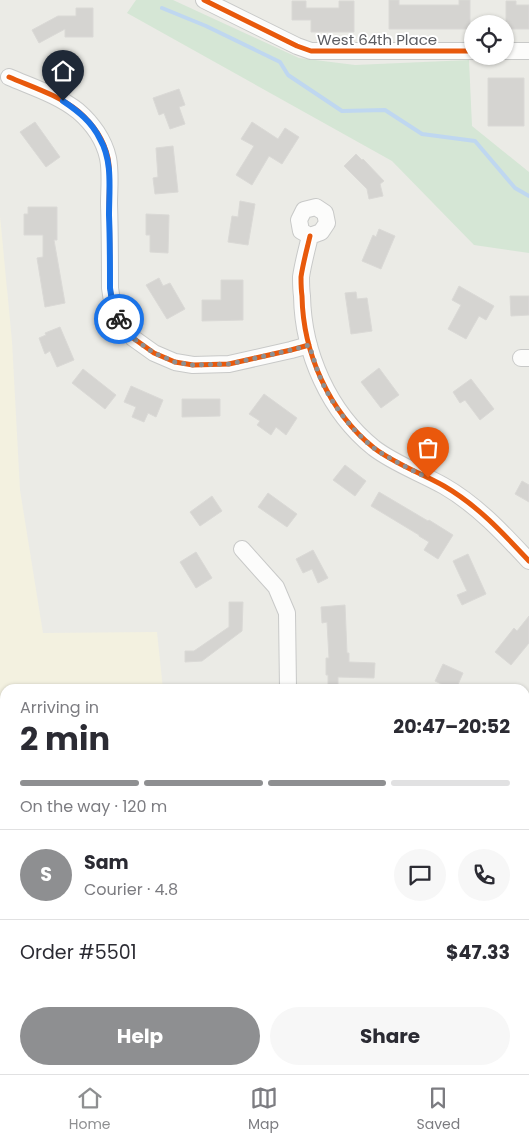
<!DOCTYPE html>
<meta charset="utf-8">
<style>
body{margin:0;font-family:Poppins,sans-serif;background:#f7f7f7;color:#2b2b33;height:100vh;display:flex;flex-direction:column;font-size:19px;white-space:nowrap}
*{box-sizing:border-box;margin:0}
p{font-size:16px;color:#7c7c81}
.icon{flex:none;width:28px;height:28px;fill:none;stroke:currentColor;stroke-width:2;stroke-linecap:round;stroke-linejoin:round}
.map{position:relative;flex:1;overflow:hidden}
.side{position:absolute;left:0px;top:684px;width:530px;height:391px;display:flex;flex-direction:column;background:#fff;border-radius:15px 15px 0 0;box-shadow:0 1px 4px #0004}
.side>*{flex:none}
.buttons{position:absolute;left:464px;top:15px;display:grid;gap:10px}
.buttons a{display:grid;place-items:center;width:50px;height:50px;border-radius:50%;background:#fff;box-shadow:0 1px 4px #0004;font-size:25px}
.pin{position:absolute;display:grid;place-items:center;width:42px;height:42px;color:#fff;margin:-51px -21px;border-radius:50% 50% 50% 0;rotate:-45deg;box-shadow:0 0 5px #0007}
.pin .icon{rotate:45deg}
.courier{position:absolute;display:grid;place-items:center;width:50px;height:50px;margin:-25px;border:4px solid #1a73e8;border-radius:50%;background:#fff;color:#222;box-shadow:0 1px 6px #0007}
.summary em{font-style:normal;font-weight:700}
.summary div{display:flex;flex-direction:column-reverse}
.summary{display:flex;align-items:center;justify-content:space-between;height:85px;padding:0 20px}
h1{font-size:32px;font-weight:700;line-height:38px}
.bar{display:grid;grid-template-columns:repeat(4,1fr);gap:8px 5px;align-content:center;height:60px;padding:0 20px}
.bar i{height:6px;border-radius:4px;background:#e1e1e2}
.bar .current{background:#8e8f91}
.bar p{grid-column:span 4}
.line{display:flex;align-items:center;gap:12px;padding:0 20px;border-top:1px solid #e1e1e2}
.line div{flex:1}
.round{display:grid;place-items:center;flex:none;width:52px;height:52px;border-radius:26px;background:#f7f7f7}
.action{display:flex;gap:10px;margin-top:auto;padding:10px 20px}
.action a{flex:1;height:58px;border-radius:30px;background:#8e8f91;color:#fff;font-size:20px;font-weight:700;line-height:58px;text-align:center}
.action a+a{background:#f7f7f7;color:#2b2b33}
.tab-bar{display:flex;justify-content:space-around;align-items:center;height:70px;border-top:1px solid #e1e1e2;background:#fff;font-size:14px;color:#7c7c81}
.tab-bar a{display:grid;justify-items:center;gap:2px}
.tab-bar .current{color:#8e8f91}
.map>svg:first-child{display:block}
</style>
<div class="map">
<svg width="529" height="1074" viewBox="0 0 529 1074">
<rect width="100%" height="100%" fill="#ebebe6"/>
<path fill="#f3f1e0" d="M0,216L12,341L20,490L43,633L157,632L163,689H5V828H0Z"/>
<path fill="#d5e6d5" d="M136,0H173L299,58L355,65L469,60L472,126L529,172V253L474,245L392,161L127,13Z"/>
<path fill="#bfd7f0" d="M0,888H5V961L0,962Z"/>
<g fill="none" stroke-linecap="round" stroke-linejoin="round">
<path stroke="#bfd7f0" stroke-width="4" d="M162,8L206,26L280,62L288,75L342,111L385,110L422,134L475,141L515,188L529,196"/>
</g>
<path fill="#d5d4d1" stroke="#dad9d6" d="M389,0H399V5H459V0H470V29H389Z
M292,1H306V8H339V1H354V32H311V20H292Z
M506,1H516V5H529V29H506Z
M76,8H93V37H65V29L39,43L32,30L58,16H76Z
M488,78H524V126H488Z
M179,89L185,105L179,107L185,124L170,129L164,113L159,115L153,98Z
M35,122L60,157L46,167L20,132Z
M252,122L278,139L285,128L299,137L282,164L269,156L252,185L236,175L254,146L241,139Z
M173,146L178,192L155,194L153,178L158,177L156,148Z
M356,154L362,160L363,159L384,181L380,184L383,196L369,199L367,189L344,166Z
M240,201L255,204L248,245L228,242L232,216L238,217Z
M28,207H57V240H54L65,303L45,307L37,258L43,257V235H24V214H28Z
M146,214L169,215L168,253L150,252V235H146Z
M379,229L395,236L381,269L362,261L373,235L376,237Z
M159,278L163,286L170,283L185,309L167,319L146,285Z
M221,280H243V320L202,321V300H221Z
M459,286L494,306L486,320L479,316L466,339L448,329L461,305L452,300Z
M356,292L357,299L367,298L372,331L351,334L345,293Z
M510,296H529V315L511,316Z
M60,327L74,360L57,367L50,351L45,354L39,338L46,335L45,333Z
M379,368L399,395L381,408L361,382Z
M83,369L116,395L105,409L72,383Z
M471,379L494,409L480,420L465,400L460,403L453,392Z
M131,386L163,400L156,417L148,413L144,422L132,417L136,407L124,402Z
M264,394L297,418L286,435L276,427L271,435L257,425L260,421L249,414Z
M182,399H220V416L182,417Z
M345,465L366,481L355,496L333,480Z
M522,481L529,485V502L515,494Z
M379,492L428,521L429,520L453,535L438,559L424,550L429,542L419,536V535L371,506Z
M268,493L297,514L287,527L258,507Z
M212,496L222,511L200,526L190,512Z
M313,550L328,578L318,583L312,569L303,573L296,559Z
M196,552L212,578L196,588L180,562Z
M468,554L486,594L462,605L457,595L467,591L453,561Z
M229,602H243L242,631L202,661L185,662V651H194L229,627Z
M345,605L347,653H349V662L375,663L374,678L338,677V687H328V675H326V658H329L327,622L322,623L321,607Z
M529,616V643L511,665L495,652L514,628L517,631Z
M443,664L463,673L456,689H452L435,681Z"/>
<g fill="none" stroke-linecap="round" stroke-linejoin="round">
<g stroke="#c8c9c8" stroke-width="18">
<path id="minor" d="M204,0L297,46L311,51H472
M505,51H529
M9,77C32,87 58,95 78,111C92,123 104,140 108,158C111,173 109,189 109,204C110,232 110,260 110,288L112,301L120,321L133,338L154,353L175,362L193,365L229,364L291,350L309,345
M316,207L325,213L327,223L321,232L310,236L301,231L299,220L304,210Z
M310,236C307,249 303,263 301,277C301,283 301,289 302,296C303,353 329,412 374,448C395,464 421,473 444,486C477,505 503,533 529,561
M521,358H529
M242,549L276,587L287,613L288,689
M525,713L529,705
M525,840H529
M0,846H5
M121,1070V1074
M500,1070V1074"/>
</g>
<use href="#minor" stroke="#fcfcfb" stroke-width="16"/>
<g stroke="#fff" stroke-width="8">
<path id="cycleway" d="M204,0L297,46L311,51H472
M9,77C32,87 58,95 78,111C92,123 104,140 108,158C111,173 109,189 109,204C110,232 110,260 110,288L112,301L120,321L133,338L154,353L175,362L193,365L229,364L291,350L309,345
M310,236C307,249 303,263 301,277C301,283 301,289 302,296C303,353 329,412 374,448C395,464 421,473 444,486C477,505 503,533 529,561"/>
</g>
<use href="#cycleway" stroke="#e8590c" stroke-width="5"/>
</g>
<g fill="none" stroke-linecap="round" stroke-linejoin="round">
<path stroke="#8e8f91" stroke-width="5" stroke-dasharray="0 9" d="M119,319L133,338L154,353L175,362L193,365L230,364L291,350L309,345C314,359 318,375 325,388C337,411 354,432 374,448C391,460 410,469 428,478"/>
<path stroke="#1a73e8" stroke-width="6" d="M63,101C78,111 92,122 100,139C113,161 109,190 109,215C110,239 110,264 110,288L112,301L119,319"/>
</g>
<g text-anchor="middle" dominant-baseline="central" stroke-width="4" stroke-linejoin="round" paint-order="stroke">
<g font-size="15" fill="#5c5e63" stroke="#fff">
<text x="377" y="39">West 64th Place</text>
</g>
</g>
</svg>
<div class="buttons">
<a><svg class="icon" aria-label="locate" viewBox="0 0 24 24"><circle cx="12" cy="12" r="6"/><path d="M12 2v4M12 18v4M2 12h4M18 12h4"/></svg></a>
</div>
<div class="pin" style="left:428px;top:478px;background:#ea580c"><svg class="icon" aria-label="bag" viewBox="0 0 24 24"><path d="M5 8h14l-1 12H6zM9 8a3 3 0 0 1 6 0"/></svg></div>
<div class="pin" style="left:63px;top:101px;background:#1f2937"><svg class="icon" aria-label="home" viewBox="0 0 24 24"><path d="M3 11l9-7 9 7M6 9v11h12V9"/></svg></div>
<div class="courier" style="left:119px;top:319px"><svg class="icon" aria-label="bike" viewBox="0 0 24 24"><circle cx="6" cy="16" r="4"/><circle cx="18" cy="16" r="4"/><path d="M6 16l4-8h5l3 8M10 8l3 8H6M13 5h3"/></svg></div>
<section class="side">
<div class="summary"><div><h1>2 min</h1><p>Arriving in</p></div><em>20:47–20:52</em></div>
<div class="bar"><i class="current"></i><i class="current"></i><i class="current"></i><i></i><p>On the way · 120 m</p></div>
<div class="line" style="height:90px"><b class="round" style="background:#8e8f91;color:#fff">S</b><div><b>Sam</b><p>Courier · 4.8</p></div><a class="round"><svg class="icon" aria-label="chat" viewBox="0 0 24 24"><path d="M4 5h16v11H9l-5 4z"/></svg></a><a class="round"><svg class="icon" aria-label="phone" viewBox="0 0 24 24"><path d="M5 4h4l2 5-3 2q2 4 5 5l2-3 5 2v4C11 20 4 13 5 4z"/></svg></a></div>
<div class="line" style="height:65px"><div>Order #5501</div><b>$47.33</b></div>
<div class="action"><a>Help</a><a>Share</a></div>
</section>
</div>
<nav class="tab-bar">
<a class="current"><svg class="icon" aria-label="home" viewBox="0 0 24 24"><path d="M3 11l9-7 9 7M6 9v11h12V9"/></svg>Home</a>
<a><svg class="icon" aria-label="map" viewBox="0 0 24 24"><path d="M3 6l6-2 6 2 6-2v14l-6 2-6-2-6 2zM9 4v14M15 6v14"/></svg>Map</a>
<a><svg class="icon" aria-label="saved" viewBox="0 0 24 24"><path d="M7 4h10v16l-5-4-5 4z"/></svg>Saved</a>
</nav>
